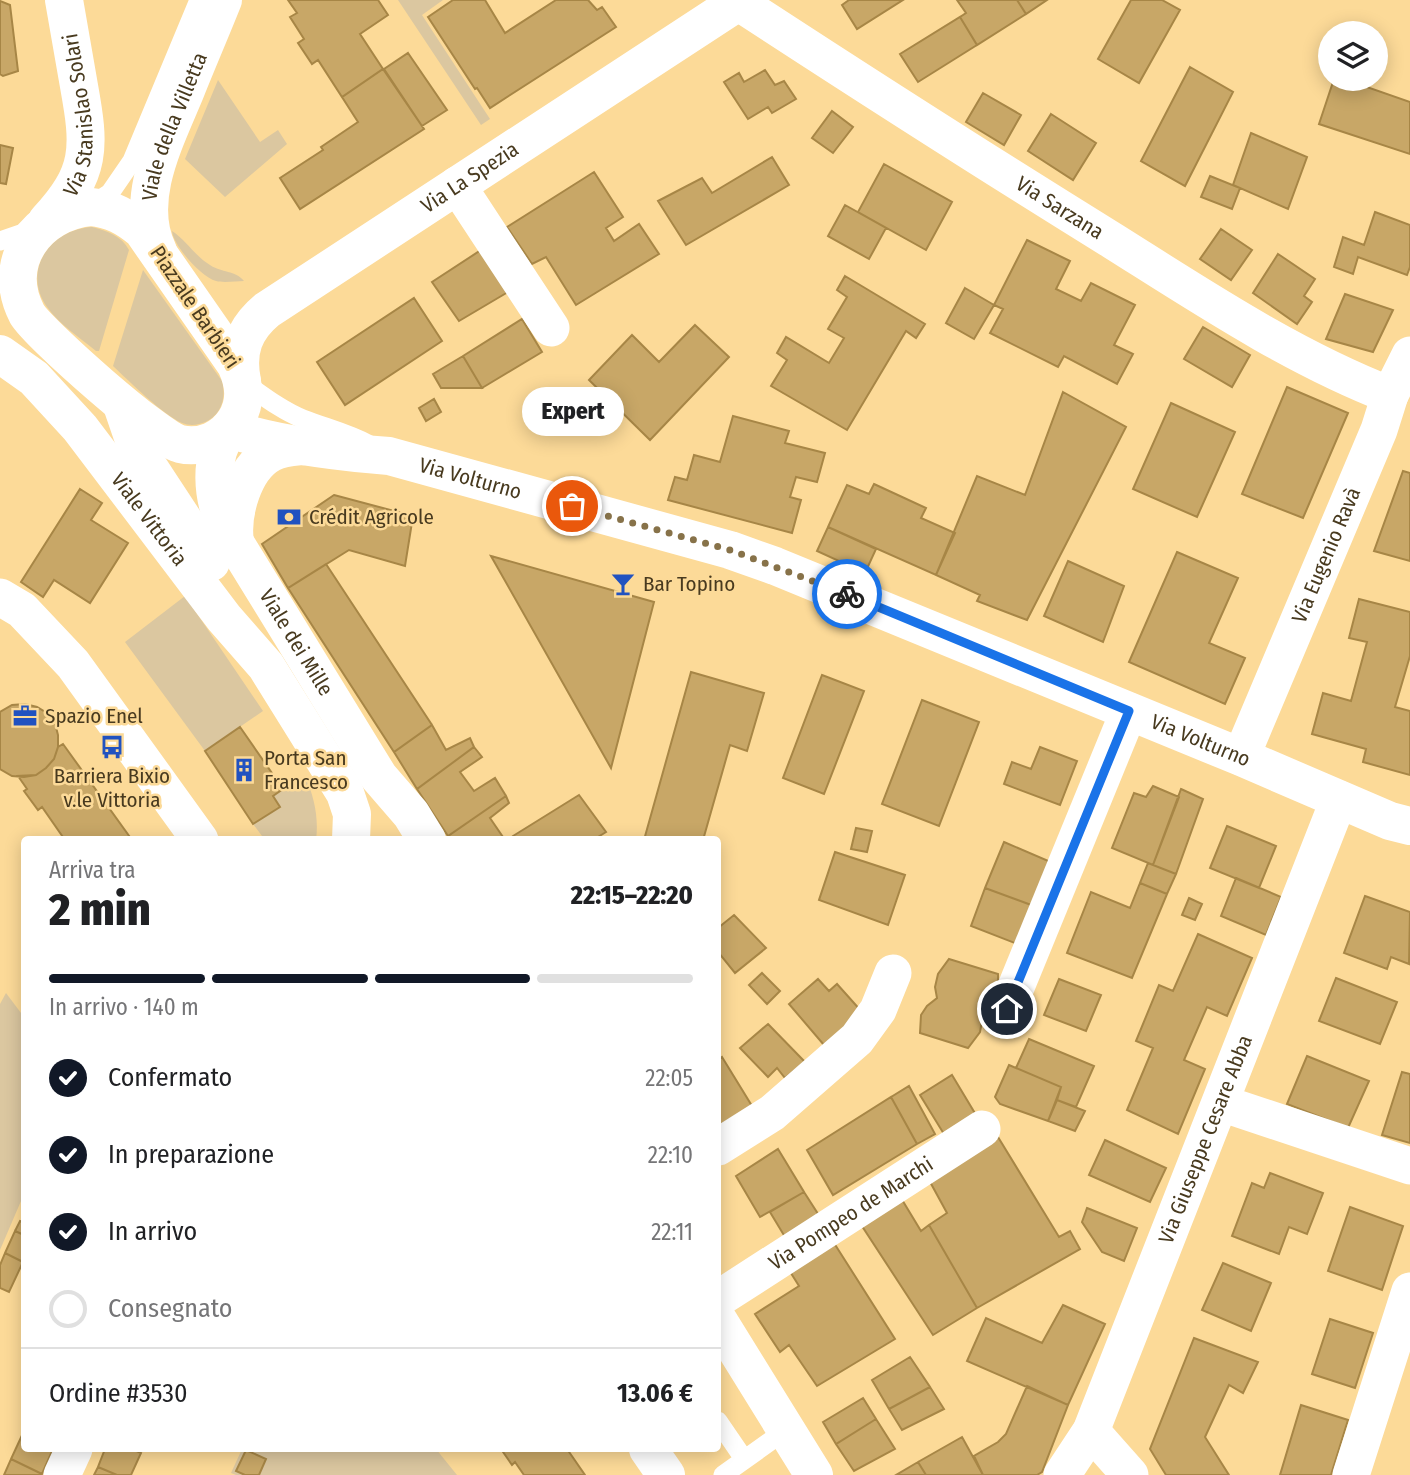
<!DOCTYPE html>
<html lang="it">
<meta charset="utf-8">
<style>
body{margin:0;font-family:"Fira Sans Condensed",sans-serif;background:#f6f6f6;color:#202124;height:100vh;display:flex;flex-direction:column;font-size:26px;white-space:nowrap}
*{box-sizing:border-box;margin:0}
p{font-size:23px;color:#757577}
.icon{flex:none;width:38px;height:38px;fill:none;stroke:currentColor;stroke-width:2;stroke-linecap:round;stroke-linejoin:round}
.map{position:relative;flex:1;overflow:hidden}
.side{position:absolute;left:21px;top:836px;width:700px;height:616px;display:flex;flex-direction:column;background:#fff;border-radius:7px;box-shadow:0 4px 18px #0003}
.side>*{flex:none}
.buttons{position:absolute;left:1318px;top:21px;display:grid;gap:14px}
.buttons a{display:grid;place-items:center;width:70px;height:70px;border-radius:50%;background:#fff;box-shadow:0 4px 18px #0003;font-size:35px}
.pin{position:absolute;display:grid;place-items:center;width:60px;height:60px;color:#fff;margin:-30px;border:4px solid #fff;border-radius:50%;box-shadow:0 2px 7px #0007}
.courier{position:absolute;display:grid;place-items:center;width:70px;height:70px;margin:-35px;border:5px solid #1a73e8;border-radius:50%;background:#fff;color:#222;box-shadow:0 2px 9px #0007}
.bubble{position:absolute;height:49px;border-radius:24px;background:#fff;box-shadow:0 4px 18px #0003;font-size:23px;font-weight:800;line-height:49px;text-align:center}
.headline em{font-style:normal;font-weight:800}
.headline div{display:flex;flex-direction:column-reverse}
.headline{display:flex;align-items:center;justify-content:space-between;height:119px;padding:0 28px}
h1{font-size:46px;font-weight:800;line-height:52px}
.bar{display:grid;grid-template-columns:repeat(4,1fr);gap:10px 7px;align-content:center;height:84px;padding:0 28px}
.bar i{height:9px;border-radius:5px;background:#e0e0e0}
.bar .selected{background:#111827}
.bar p{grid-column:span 4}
.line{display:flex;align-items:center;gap:18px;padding:0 28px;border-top:2px solid #e0e0e0}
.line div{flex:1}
ol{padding:0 28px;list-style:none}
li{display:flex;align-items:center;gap:21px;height:77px}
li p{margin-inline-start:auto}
li .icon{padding:7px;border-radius:50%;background:#111827;color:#fff;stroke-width:4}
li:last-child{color:#757577}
li i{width:38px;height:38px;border:4px solid #e0e0e0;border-radius:50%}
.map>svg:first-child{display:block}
</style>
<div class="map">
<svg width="1410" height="1475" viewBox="0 0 1410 1475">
<rect width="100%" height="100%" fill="#fcda98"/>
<path fill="#dbc7a0" d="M398,0H443L422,15L490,119L481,125Z
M218,80L260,142L278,130L287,144L225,197L185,159Z
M92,227C107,231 122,236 129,250L99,351H96C80,338 59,324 47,307C21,270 51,229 92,227Z
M172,231C186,240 195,256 210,265C222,273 235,270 244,281C236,281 224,283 216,281C201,277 173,245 172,231Z
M143,270L222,381C225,392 224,404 217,413C209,423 194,428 182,423C163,415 129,381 113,366Z
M185,596L263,711L205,751L125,642Z
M305,776C314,796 319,818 316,840H265L253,824L280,807L273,796Z
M6,993L24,1017V1194L0,1250V1004Z
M242,1449H436L457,1475H236L231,1473Z"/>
<path fill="#c8a767" stroke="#a78646" stroke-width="2" d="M288,0H378L388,15L360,34L383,69L342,97L318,60L312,64L298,43L304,39L290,17L297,13Z
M453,0H485L505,33L556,0H588L597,10L602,7L616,27L490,108L477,88L475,89L428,17Z
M849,0H903L857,29L842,5Z
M957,0H1017L1026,14L977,45L960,17L966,13Z
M1017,0H1047L1026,14Z
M1131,0H1162L1180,10L1139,83L1098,59Z
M0,1L10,5L18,71L3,76L0,74Z
M960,17L977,45L918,82L900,54Z
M408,53L447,110L422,126L384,69Z
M1190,67L1233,92L1185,186L1141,161Z
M383,69L424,129L300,209L280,178L323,150L321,147L358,122L342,97Z
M765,70L775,85L784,81L796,99L772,113L768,107L748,119L724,82L739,73L744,82Z
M1334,79H1344L1410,102V154L1319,124Z
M983,93L1021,115L1004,145L966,122Z
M832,111L853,127L833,153L812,138Z
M1051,114L1096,143L1073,180L1028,151Z
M1251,133L1307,157L1288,209L1233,185Z
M0,145L13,148L6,184L0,183Z
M772,157L789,185L686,245L658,201L702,178L712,193Z
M884,164L952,202L926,250L858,212Z
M594,172L623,217L606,228L614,241L639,224L659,254L576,305L546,257L532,264L507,227Z
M1210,176L1240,188L1232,209L1201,197Z
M845,205L886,228L869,259L828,236Z
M1375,212L1410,225V267L1407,275L1358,257L1353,274L1334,267L1343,237L1364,245Z
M1221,229L1252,250L1231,280L1200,259Z
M1027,240L1070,261L1056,289L1081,301L1091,283L1135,305L1114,345L1133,354L1117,384L1064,356L1058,367L990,333L1003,309L994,305Z
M481,250L508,292L459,321L432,282Z
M1278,254L1315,279L1304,296L1312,302L1297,324L1253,293Z
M845,276L925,324L916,338L906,331L847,430L771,386L787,360L777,353L786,337L829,363L844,338L828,329L847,297L837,290Z
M965,288L994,305L974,339L946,323Z
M1345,294L1393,310L1373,352L1326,339Z
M414,298L442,341L345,405L317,362Z
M522,319L542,352L482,388L463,356Z
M695,325L729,357L650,440L589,380L632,335L659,362Z
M1203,327L1250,355L1232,387L1184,359Z
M463,356L482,388H441L433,374Z
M1287,387L1348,413L1303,518L1242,494Z
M1063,392L1126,427L1027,620L977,601L980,595L936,575L977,476L1025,495Z
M434,399L441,412L426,421L419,408Z
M1171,403L1235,432L1197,517L1133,489Z
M733,416L789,431L785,443L825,453L817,482L796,477L790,497L801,500L792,533L668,500L675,477L687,480L694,455L720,462Z
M1403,471L1410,473V561L1374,551Z
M874,484L926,508L921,518L955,533L936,575L828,527L847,485L869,494Z
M80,489L102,503L91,520L128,543L90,603L54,580L43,597L21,582Z
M334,495L413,516L405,566L349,550L288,588L262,544Z
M828,527L876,549L865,573L817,551Z
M1177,552L1238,578L1209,643L1245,658L1225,704L1129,662Z
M491,556L654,602L611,768Z
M1068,561L1124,586L1103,642L1044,616Z
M326,564L432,725L394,752L288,588Z
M1359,599L1410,612V656L1395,707L1410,711V775L1363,762L1366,749L1312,734L1323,693L1351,701L1367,642L1349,638Z
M691,672L764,693L747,751L730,745L703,840H644Z
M822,675L864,691L824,794L783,778Z
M922,700L979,722L939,826L882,804Z
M25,704L37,707L47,713L55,723L58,735V747L54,759L46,768L36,775L24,777L12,776L0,769V712L12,705Z
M432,725L446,750L470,738L474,747L417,789L394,752Z
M240,727L283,789L273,796L280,807L253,824L205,751Z
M63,744L132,840H65L42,807L38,810L24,791L27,789L18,776L36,775L46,768L54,759L58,747Z
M474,747L482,757L460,772L474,791L495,778L506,796L448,836L417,789Z
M1040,747L1077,761L1060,805L1004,784L1012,762L1031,769Z
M1153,786L1179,797L1153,865L1112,848L1134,793L1146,797Z
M1181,789L1203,799L1176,874L1153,865Z
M579,795L606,832L593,840H515L513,836Z
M506,796L509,803L490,818L505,840H450L448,836Z
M1227,826L1276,846L1259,888L1210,868Z
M856,828L872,831L867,852L851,849Z
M1004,842L1053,863L1034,906L985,888Z
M835,852L905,875L888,925L819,900Z
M1148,863L1176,874L1167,894L1140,883Z
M1236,878L1281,897L1266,935L1221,916Z
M1140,883L1167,894L1132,978L1067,953L1091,892L1130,908Z
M985,888L1034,906L1020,945L971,926Z
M1365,896L1410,912L1409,964L1391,957L1387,969L1344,953Z
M1189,898L1202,904L1195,920L1182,915Z
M734,915L766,948L735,973L718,952V928Z
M1198,934L1252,958L1227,1016L1207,1007L1184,1060L1205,1069L1178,1134L1127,1110L1153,1048L1136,1041L1159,985L1173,991Z
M949,959L998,974V985L990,1002L980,1011L982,1021L980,1032L968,1048L920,1033L921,1015L927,1006L937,998L935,987L938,974Z
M762,973L780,991L767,1004L749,985Z
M1336,978L1397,1002L1380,1044L1319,1021Z
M818,979L829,991L837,984L862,1012L824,1045L789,1004Z
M1059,979L1101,995L1086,1031L1044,1015Z
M768,1024L805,1062L785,1078L777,1068L768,1077L740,1048Z
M1029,1039L1094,1066L1076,1107L1057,1100L1061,1087L1016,1068Z
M1307,1056L1369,1081L1348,1128L1287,1104Z
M722,1057L752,1106L718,1126V1060Z
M1009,1065L1061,1087L1048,1121L1000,1104L995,1097Z
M1402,1072L1410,1074V1143L1382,1135Z
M952,1075L979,1120L947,1139L920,1095Z
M909,1086L935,1134L917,1144L891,1097Z
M891,1097L917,1144L833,1195L807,1150Z
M1057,1100L1085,1111L1075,1131L1048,1121Z
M998,1137L1059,1237L1070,1231L1080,1249L977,1308L929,1225L947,1213L929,1180Z
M1105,1140L1166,1168L1150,1202L1089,1175Z
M778,1149L804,1192L760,1217L736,1176Z
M1270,1173L1323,1193L1307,1234L1289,1227L1279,1254L1232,1236L1252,1183L1264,1188Z
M804,1192L820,1217L785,1237L770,1212Z
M901,1198L921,1231L929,1225L977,1308L933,1335L860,1223Z
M1350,1207L1403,1226L1382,1290L1328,1271Z
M1087,1208L1137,1228L1124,1261L1102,1252L1082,1222Z
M20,1221L24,1223V1235L15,1231Z
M15,1231L24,1235L23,1262L5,1253Z
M834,1243L895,1339L817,1386L789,1345L780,1352L755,1314L799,1286L789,1270Z
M5,1253L23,1262L9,1292L0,1288V1265Z
M1223,1263L1271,1283L1251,1331L1202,1310Z
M1063,1305L1105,1324L1068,1405L967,1361L986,1318L1042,1343Z
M1330,1319L1373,1333L1355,1388L1312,1374Z
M1194,1338L1258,1362L1243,1393L1229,1385L1205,1437L1229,1475H1166L1150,1449Z
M910,1357L930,1387L889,1409L872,1380Z
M1027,1386L1068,1405L1042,1472L1037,1475H983L974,1456L998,1442L1006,1434Z
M930,1387L944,1409L902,1430L889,1409Z
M863,1398L876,1419L836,1444L823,1422Z
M1301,1405L1348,1420L1331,1475H1280Z
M876,1419L895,1449L854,1471L836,1444Z
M24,1431V1449H53L42,1474L11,1459Z
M962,1437L983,1475H926L918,1462Z
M105,1449H132L141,1453L131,1475H117L98,1467Z
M501,1449H567L585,1475H524L515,1462L512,1465Z
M246,1450L266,1459L259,1475H245L236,1471Z
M11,1459L42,1474L41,1475H4Z
M918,1462L926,1475H896Z
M98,1467L117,1475H94Z"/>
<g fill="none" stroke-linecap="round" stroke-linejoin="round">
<path stroke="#fff" stroke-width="19" d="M90,206L110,193L132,161L199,0
M0,241L35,229
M242,381C262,395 281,410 303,419C326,428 348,433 370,445
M718,1421L744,1459
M723,1475L786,1430"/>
<g stroke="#fff" stroke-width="37">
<path id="s1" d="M738,2C862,83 987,163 1113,241C1202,297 1292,357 1390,395"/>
<path d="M457,185L551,328"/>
<path d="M0,597L22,610L73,664L200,840"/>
<path id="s2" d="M1241,757L1379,430L1390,395L1410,355"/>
<path d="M1007,1009L1129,711"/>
<path d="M1221,1103L1410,1166"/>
<path d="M718,1147L772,1113L857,1039L878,1010L893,973"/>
<path id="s3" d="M718,1299L982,1129"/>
<path d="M1091,1431L1130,1475"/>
<path d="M62,1475L74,1449"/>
<path id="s4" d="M1062,1475L1091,1431L1339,799"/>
<path d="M1351,1475L1410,1291"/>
</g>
<g stroke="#fff" stroke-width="38">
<path d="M91,207C112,209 126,217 142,230L236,365C245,384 247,403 235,421C224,439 201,449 180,444C159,440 39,334 27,314C0,262 37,212 91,207Z"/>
<path id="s5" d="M47,221C92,173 90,147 79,86C74,57 69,29 64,0"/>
<path id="s6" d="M158,251C133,199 166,139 186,90C198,60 211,30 223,0"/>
<path id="s7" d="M0,354L34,378L80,428L224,618L266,666L345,793L352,814L351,840"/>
<path id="s8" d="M242,381C236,351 244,329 267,310L741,0"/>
<path d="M122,405L135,443L142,457L211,562"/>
<path id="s9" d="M229,429C280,445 335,452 389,456L730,550L775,566L1241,757L1390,821L1410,826"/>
<path id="s10" d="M229,429C208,458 212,497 226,528L379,777L411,814L427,840"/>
<path d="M235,543C231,514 243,468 271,453C282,447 292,447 304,446"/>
<path d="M718,1320L814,1475"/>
<path d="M648,1449L666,1475"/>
</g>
</g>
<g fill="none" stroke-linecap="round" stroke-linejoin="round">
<path stroke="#877249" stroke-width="7" stroke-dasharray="0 12.6" d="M572,506L730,550L847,594"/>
<path stroke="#1a73e8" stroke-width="9" d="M847,594L1129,711L1007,1009"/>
</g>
<defs>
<g id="bank-bare" transform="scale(1.89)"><path d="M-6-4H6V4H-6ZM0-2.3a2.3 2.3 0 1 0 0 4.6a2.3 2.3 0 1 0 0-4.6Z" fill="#2152c0" stroke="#fcda98" stroke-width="2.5" paint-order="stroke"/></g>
<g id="bar-bare" transform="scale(1.89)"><path d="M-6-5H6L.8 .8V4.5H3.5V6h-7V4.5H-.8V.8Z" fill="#2152c0" stroke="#fcda98" stroke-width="2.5" paint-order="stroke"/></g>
<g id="office-bare" transform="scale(1.89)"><path d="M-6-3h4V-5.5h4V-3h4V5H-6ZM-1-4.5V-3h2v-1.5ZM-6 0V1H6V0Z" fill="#2152c0" stroke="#fcda98" stroke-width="2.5" paint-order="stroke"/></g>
<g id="bus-bare" transform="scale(1.89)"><path d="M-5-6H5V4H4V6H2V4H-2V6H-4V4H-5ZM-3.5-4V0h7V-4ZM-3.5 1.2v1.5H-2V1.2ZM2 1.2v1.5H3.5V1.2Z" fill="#2152c0" stroke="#fcda98" stroke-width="2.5" paint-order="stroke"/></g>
<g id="building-bare" transform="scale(1.89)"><path d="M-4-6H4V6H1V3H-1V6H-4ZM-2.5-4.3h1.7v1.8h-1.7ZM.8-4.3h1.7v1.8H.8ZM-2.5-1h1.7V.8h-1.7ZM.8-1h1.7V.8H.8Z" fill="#2152c0" stroke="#fcda98" stroke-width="2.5" paint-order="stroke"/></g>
</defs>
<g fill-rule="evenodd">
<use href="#bank-bare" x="289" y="517"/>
<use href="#bar-bare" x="623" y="584"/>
<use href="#office-bare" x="25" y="716"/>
<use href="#bus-bare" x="112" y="747"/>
<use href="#building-bare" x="244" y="770"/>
</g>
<g text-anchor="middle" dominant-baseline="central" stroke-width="5" stroke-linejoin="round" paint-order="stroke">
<g font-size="21" fill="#483a1f" stroke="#fcda98">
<text stroke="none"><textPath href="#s5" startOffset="117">Via Stanislao Solari</textPath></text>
<text stroke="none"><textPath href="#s6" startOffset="130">Viale della Villetta</textPath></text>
<text stroke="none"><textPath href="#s8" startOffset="322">Via La Spezia</textPath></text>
<text stroke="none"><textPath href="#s1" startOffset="382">Via Sarzana</textPath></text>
<text transform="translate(195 307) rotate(56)">Piazzale Barbieri</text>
<text stroke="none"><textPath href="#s9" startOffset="247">Via Volturno</textPath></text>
<text stroke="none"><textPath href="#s7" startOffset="224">Viale Vittoria</textPath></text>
<text stroke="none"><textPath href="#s2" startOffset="219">Via Eugenio Ravà</textPath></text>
<text stroke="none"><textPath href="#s10" startOffset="238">Viale dei Mille</textPath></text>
<text stroke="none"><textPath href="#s9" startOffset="1024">Via Volturno</textPath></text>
<text stroke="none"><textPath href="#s4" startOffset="366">Via Giuseppe Cesare Abba</textPath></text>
<text stroke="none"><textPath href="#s3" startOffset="158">Via Pompeo de Marchi</textPath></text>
</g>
<g font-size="21" fill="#483a1f" stroke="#fcda98" text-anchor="start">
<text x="309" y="517">Crédit Agricole</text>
<text x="643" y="584">Bar Topino</text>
<text x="45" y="716">Spazio Enel</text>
<text x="264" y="758">Porta San<tspan x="264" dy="24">Francesco</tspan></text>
<text x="112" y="776" text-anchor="middle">Barriera Bixio<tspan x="112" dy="24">v.le Vittoria</tspan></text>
</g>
</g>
</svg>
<div class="buttons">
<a><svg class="icon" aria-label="layers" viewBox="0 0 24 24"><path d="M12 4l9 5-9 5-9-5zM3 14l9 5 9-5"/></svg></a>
</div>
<div class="pin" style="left:572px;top:506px;background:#ea580c"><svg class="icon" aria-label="bag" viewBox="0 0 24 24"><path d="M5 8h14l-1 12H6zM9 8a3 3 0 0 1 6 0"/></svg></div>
<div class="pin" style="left:1007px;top:1009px;background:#1f2937"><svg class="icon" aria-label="home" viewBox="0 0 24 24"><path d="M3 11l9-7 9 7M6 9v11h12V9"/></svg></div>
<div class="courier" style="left:847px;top:594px"><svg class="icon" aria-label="bike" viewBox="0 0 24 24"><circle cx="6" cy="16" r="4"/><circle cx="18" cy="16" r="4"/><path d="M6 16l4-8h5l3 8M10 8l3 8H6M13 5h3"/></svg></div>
<div class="bubble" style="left:522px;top:387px;width:102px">Expert</div>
<section class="side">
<div class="headline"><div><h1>2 min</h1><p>Arriva tra</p></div><em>22:15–22:20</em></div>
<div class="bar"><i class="selected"></i><i class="selected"></i><i class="selected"></i><i></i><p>In arrivo · 140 m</p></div>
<ol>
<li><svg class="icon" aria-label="check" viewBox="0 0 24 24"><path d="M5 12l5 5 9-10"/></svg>Confermato<p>22:05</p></li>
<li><svg class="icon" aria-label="check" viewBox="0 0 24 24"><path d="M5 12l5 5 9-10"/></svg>In preparazione<p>22:10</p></li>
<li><svg class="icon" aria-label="check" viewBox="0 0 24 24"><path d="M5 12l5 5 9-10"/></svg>In arrivo<p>22:11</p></li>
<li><i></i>Consegnato</li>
</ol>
<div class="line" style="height:91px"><div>Ordine #3530</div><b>13.06 €</b></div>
</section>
</div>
